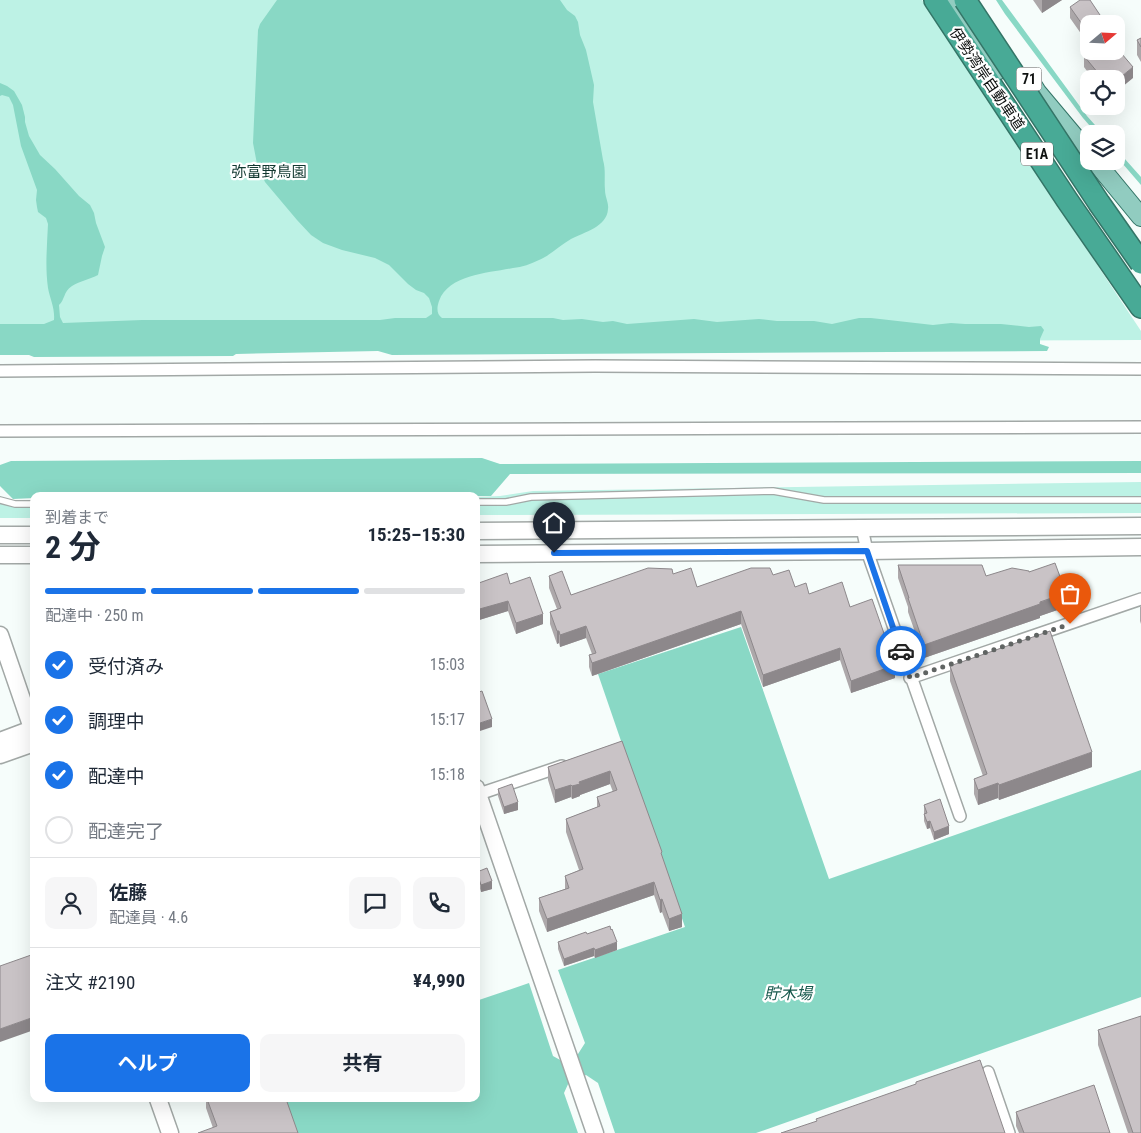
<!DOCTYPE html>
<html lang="ja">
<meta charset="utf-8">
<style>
body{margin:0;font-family:"Roboto Condensed","Noto Sans JP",sans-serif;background:#f6f6f7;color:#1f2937;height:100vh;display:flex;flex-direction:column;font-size:19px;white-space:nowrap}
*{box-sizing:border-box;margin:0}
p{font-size:16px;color:#747a83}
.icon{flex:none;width:28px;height:28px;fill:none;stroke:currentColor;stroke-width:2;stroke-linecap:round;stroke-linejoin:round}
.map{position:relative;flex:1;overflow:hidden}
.drawer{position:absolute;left:30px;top:492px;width:450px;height:610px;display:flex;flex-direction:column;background:#fff;border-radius:10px;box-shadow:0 5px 20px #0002}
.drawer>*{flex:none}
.needle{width:32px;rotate:71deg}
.tools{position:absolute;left:1080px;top:15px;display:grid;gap:10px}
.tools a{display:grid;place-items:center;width:45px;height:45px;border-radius:10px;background:#fff;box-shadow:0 5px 20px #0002;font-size:25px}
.pin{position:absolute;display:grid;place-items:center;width:42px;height:42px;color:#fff;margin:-51px -21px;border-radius:50% 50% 50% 0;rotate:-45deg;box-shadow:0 0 5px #0007}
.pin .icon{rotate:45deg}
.courier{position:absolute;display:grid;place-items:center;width:50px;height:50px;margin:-25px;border:4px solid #1a73e8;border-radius:50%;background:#fff;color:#222;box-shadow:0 1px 6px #0007}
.head em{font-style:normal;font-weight:700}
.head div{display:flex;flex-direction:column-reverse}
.head{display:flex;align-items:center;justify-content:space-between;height:85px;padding:0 15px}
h1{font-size:32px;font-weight:700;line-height:38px}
.bar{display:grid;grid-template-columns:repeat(4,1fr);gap:8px 5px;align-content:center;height:60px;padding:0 15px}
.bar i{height:6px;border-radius:4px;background:#e0e1e3}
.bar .on{background:#1a73e8}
.bar p{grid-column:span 4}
.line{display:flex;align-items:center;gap:12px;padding:0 15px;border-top:1px solid #e0e1e3}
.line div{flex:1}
.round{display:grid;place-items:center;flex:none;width:52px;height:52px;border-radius:10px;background:#f6f6f7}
ol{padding:0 15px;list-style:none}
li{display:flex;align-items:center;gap:15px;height:55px}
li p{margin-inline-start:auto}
li .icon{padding:5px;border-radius:50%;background:#1a73e8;color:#fff;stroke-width:4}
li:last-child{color:#747a83}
li i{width:28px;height:28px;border:2px solid #e0e1e3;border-radius:50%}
.button{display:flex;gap:10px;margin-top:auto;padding:10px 15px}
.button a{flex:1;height:58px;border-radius:10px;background:#1a73e8;color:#fff;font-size:20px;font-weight:700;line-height:58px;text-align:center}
.button a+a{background:#f6f6f7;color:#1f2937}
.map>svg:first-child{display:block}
</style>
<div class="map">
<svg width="1141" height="1133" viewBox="0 0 1141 1133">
<rect width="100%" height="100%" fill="#f6fdfb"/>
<path fill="#bdf2e5" d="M0,0H922L1141,331V340L0,345Z
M1141,482V513L476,515V497L500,496L533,491Z
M0,497L16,501H34V518H0Z"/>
<path fill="#89d8c5" d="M277,0H560L567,10L575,16L578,22L580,35L586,50L594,85L593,102L603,160C606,170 604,180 605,190C605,197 609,203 608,209C607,227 584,232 571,239C560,245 551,255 539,260C531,264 522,267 513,268C490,273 449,274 439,301C437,307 436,314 442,318H553L563,320L582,319L603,322L613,321L627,324L694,319L717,322L759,319L777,321H814L832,324L859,318H871L933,325L951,323L965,324H1001L1029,327L1041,326L1044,330L1040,339V344L1049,347L1047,351L392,355L378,351L236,354L233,356L34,357L29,355H0V324H44L54,320C55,308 50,299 48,288C45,267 47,245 48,224L46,218L38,212L37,207L36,200L37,190L21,146L13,105L9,97L2,95L0,96V83L7,86L14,91L22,105L25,117V122L29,136L40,155L55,169L79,196L90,205L94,213L96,223L105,247L102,256L98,275C90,279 80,281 72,286C63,292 65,300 59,305L60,317L63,323L142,320H380L395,318H426L432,314V307L429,298L424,293L416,290L408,284L389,265L375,258L342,250L323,243L311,235L297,220L265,182L257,164L253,143L258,30L260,24Z
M996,0H1002L1087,116L1103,134H1097L1083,118L1005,14Z
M1116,149L1141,177V185L1116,156Z
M482,458L500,464L1141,461V473L510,474L491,496H34V498L13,499L0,486V465L11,461Z
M741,627L829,879L1141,770V997L756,1133H615L598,1083L586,1075L569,1082L564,1093L578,1133H297L285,1099H476V1001L529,983L553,1056L562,1061L578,1054L585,1043L558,970L685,927L598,674Z"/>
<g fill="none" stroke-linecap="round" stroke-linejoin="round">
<g stroke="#a2a8a6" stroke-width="8">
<path id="lane" d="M0,500L15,504H34
M476,502H506L531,497L773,491L824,500H1141"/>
</g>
<g stroke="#a2a8a6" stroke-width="14">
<path id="street" d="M0,371L595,366L1141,369
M0,431L1141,427
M862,528L867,551L960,816
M910,678L1141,599
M476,795L562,766
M988,1072L1009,1133"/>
</g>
<g stroke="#a2a8a6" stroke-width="19">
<path id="secondary" d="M476,531L862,528L1141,526
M0,535H34
M476,554L867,551L1141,547
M0,555H34
M0,635L34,734
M0,741L32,729
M0,755L34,743
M476,788L595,1133
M158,1099L170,1133"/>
</g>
<g stroke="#347567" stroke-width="20">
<path id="primary" d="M950,0L999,70
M1029,79L1037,92L1089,154
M1095,161L1141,217"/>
</g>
<g stroke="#347567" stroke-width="24">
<path id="highway" d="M935,0L1067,200L1141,307"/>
</g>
<use href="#lane" stroke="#fff" stroke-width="5.5"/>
<use href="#street" stroke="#fff" stroke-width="11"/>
<use href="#secondary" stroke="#fff" stroke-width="16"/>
<use href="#primary" stroke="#91ccc0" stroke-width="18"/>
<use href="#highway" stroke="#48aa96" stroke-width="21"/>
<g stroke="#347567" stroke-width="24" stroke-linecap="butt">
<path id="highway-bridge" d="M965,0L1099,203L1141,263"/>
</g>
<use href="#highway-bridge" stroke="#48aa96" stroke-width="21"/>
</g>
<path fill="#ada8aa" d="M1033,0H1062L1042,13Z
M1070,7L1089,24V45L1070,18Z
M1141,38V62L1137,55V40Z
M1084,56L1133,78L1093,79L1084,67Z
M898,565L986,576L1029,572L1066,607L1040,616V618L924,658L908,612V607L898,578Z
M673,574L697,587L773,575L809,594L850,607L895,678L851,693L840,660L763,687L741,624L592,676L589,667V655L592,654L586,638L560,647L559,643L557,644L550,624V612L557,609L549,588V576L571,595Z
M476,584H510L543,624L516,634L508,611L476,621Z
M1141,606V624L1140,621V607Z
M950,666L1092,767L999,800L998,798L978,805L974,794V779L983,776L950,681Z
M622,741L662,856L682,927L669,931L662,912L660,913L654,895L547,932L539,911V898L565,889V876L579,870L566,832V819L597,807V797L613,792L610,784L580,795V796L572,799L571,797L555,803L548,780V767Z
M498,789L518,810L504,814L498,796Z
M924,805L949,834L934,840L930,828L927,829L924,821Z
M477,872L492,889L481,892L477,879Z
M587,934L617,950L595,958L594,956L564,966L558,949V942Z
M1098,1030L1141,1133H1128L1098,1045Z
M206,1099H286L213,1128L206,1108Z
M1016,1112L1110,1133H1019L1016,1126Z"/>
<path fill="#8d888b" d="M1042,0H1062L1042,13Z
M1133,67V78L1116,92V81Z
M1066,593V607L1040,616V618L924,658V645Z
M508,601V611L476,621V610Z
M741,611V624L592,676V663Z
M543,614V624L516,634V623Z
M586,626V638L560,647V635Z
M557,631H559V643L557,644Z
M840,648V660L763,687V675Z
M895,665V678L851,693V681Z
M492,719V727L477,732V724Z
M1092,752V767L999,800V785Z
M610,771V784L580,795V796L572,799V786L579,782Z
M998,783V798L978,805V790Z
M571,785V797L555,803V790Z
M518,802V810L504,814V807Z
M930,821V828L927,829V822Z
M949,826V834L934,840V832Z
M492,881V889L481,892V885Z
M654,882V895L547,932V919Z
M662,899V912L660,913V900Z
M682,914V927L669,931V919Z
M617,942V950L595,958V950Z
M594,948V956L564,966V959Z
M34,1017V1030L0,1042V1029Z"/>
<path fill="#c9c3c6" stroke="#8d888b" d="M1080,0H1090L1106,24H1089V34L1070,7Z
M1141,38V47L1137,40Z
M1116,47L1133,67L1116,81V79H1108L1107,78L1106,79H1103L1084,56L1089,51H1116Z
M1055,563L1066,593L1040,602V604L924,645L908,598H909L898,565H982L986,576L1012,568L1029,571V572Z
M648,568L672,569L673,574L691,568L697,587L751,568H770L773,575L789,570L795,587L806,583L809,594L842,582L850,607L872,599L895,665L851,681L840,648L763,675L741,611L592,663L589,655L596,653L586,626L560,635L559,631H557L550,612L561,608L549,576L562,571L571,595Z
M507,573L510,584L530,577L543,614L516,623L508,601L476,610V584Z
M1050,631L1092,752L999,785L998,783L978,790L974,779L987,774L950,666Z
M482,691L492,719L477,724L476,722V693Z
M622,741L662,852L661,853L682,914L669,919L662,899L660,900L654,882L547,919L539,898L569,888L565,876L583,869L566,819L600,806L597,797L617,790L610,771L579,782L580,784L572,786L571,785L555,790L548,767Z
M512,784L518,802L504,807L498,789Z
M940,799L949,826L934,832L930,821L927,822L924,814L927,813L924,805Z
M487,868L492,881L481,885L477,872Z
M610,926L611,930L612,929L617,942L595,950L594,948L564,959L558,942L586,932L587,934Z
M34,954V1017L0,1029V966Z
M1141,1016V1133H1133L1098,1030Z
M980,1060L1005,1133H781L817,1121L816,1119L916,1084V1082Z
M1094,1085L1110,1133H1024L1016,1112Z
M207,1099H286L298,1133H198L217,1126Z"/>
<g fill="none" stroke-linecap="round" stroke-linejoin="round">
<path stroke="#606463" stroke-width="5" stroke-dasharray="0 9" d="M901,651L910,678L1070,624"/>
<path stroke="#1a73e8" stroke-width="6" d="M554,553L867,551L901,651"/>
</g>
<g text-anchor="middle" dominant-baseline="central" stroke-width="4.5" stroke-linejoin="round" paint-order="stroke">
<g fill="#fff" stroke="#575958" stroke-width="1">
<rect x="1016.5" y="67.5" width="25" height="23" rx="4"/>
<rect x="1021" y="142.5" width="32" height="23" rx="4"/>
</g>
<g font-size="14" font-weight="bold" fill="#0f1211">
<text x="1029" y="79">71</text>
<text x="1037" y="154">E1A</text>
</g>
<g font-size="15" fill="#0f1211" stroke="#fff">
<text transform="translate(987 79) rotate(56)">伊勢湾岸自動車道</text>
</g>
<g font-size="15" fill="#123830" stroke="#fff">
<text x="269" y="172">弥富野鳥園</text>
</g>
<g font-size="16" font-style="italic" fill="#15574b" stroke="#fff">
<text x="788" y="993">貯木場</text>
</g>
</g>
</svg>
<div class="tools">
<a><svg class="needle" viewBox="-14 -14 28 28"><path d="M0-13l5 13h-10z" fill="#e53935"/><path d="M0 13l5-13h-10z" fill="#747a83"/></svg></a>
<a><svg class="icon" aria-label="locate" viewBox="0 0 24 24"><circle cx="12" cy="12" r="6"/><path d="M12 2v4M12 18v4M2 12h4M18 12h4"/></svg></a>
<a><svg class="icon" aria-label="layers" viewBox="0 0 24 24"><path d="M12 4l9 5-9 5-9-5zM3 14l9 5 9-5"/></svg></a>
</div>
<div class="pin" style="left:1070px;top:624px;background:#ea580c"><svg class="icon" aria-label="bag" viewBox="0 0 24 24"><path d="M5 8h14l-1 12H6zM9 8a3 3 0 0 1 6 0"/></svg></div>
<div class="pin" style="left:554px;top:553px;background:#1f2937"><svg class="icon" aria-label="home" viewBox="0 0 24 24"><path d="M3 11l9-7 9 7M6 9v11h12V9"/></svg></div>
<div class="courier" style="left:901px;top:651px"><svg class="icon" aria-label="car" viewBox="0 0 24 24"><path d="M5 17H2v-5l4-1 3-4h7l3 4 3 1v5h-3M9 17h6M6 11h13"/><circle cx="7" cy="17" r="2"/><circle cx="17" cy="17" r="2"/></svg></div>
<section class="drawer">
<div class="head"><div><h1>2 分</h1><p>到着まで</p></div><em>15:25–15:30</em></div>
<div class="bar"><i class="on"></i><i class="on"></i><i class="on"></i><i></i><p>配達中 · 250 m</p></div>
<ol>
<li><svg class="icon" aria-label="check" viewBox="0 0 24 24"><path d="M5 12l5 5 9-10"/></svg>受付済み<p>15:03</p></li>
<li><svg class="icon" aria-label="check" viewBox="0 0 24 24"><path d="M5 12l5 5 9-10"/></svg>調理中<p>15:17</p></li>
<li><svg class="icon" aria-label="check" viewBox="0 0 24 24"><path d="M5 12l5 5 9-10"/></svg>配達中<p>15:18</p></li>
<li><i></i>配達完了</li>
</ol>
<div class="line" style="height:90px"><a class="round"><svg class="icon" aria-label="person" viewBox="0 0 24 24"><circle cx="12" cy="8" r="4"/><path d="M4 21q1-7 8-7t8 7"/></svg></a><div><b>佐藤</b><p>配達員 · 4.6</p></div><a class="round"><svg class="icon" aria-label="chat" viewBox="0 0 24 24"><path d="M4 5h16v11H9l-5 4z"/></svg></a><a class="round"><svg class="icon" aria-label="phone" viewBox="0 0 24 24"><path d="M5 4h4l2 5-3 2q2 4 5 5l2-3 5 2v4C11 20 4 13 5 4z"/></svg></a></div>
<div class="line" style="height:65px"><div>注文 #2190</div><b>¥4,990</b></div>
<div class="button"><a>ヘルプ</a><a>共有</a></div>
</section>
</div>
